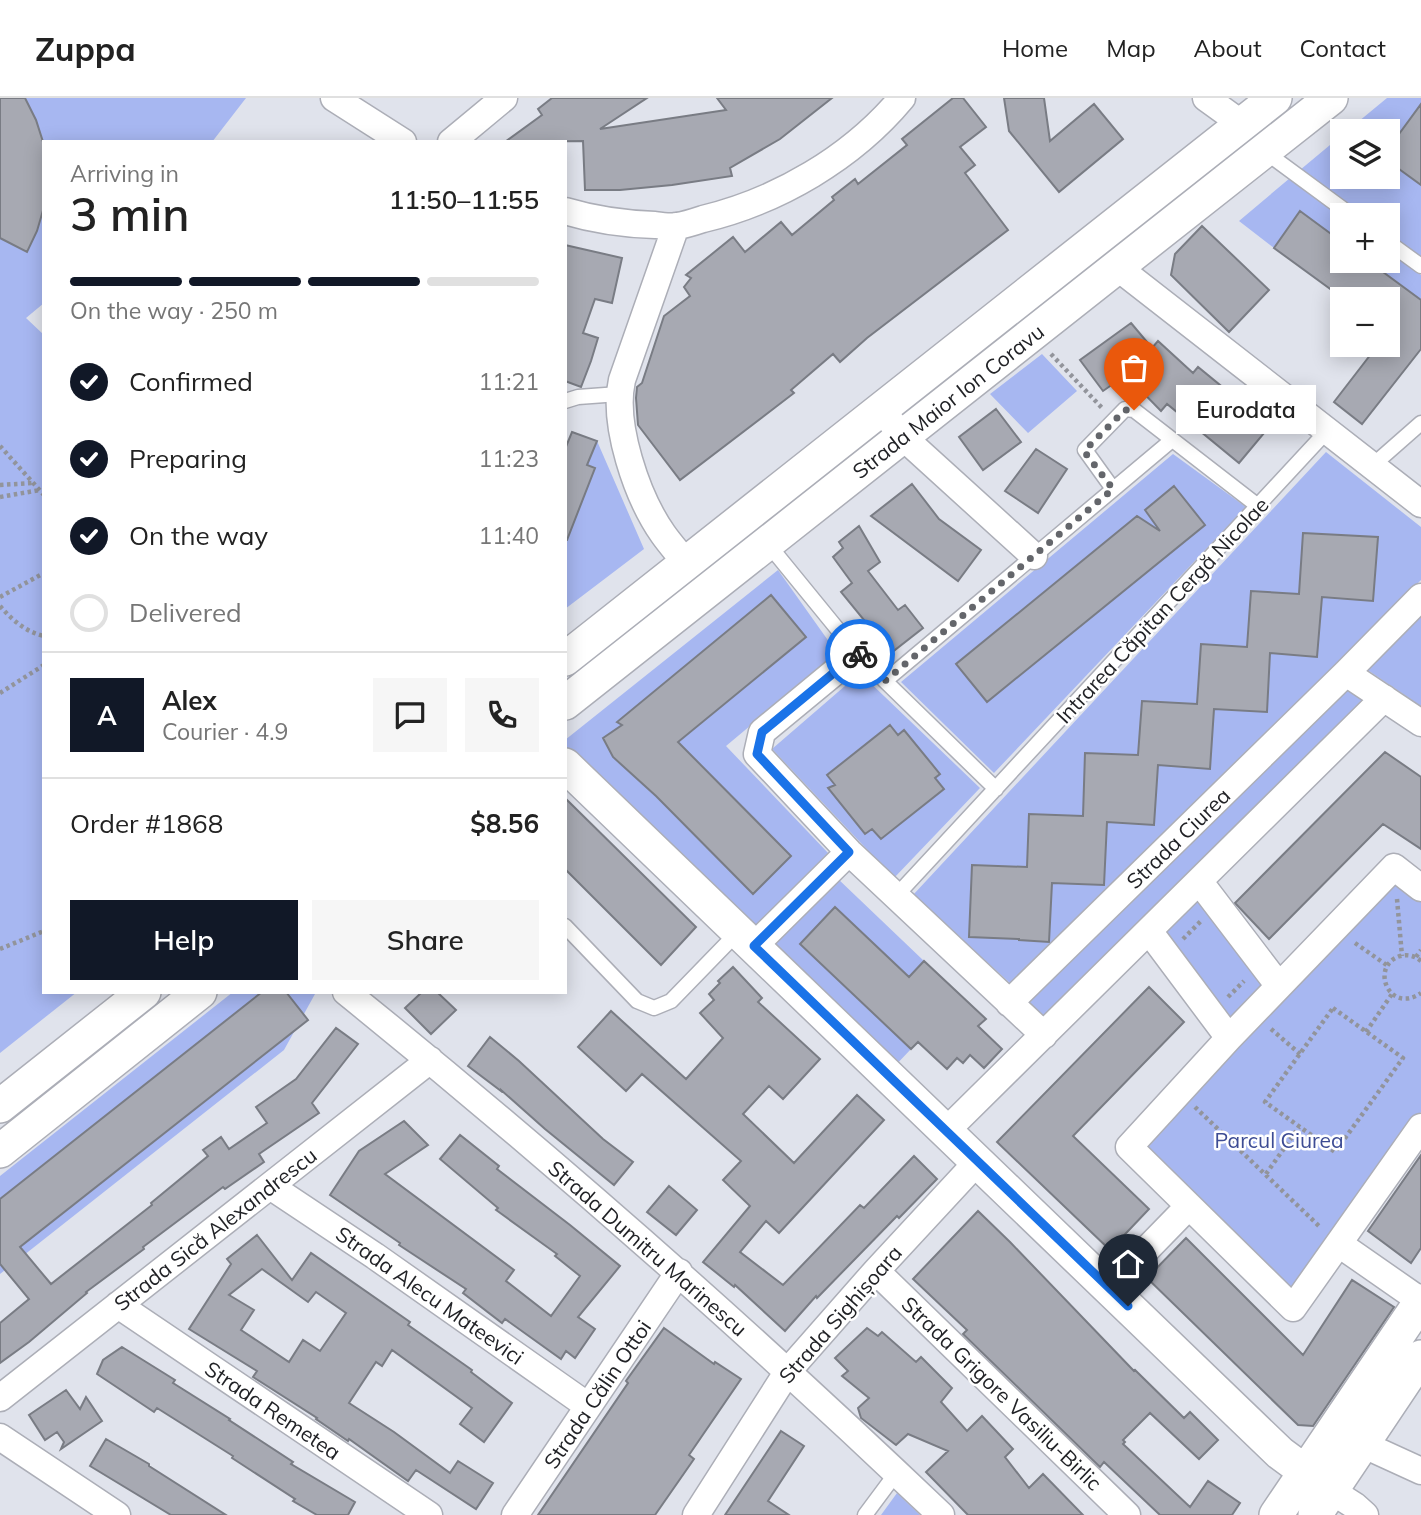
<!DOCTYPE html>
<meta charset="utf-8">
<style>
body{margin:0;font-family:Mulish,sans-serif;background:#f6f6f6;color:#222;height:100vh;display:flex;flex-direction:column;font-size:26px;white-space:nowrap}
*{box-sizing:border-box;margin:0}
p{font-size:23px;color:#767676}
.icon{flex:none;width:38px;height:38px;fill:none;stroke:currentColor;stroke-width:2;stroke-linecap:round;stroke-linejoin:round}
.map{position:relative;flex:1;overflow:hidden}
.drawer{position:absolute;left:42px;top:42px;width:525px;height:854px;display:flex;flex-direction:column;background:#fff;border-radius:0px;box-shadow:0 4px 18px #0003}
.drawer>*{flex:none}
.fabs{position:absolute;left:1330px;top:21px;display:grid;gap:14px}
.fabs a{display:grid;place-items:center;width:70px;height:70px;border-radius:0px;background:#fff;box-shadow:0 4px 18px #0003;font-size:35px}
.pin{position:absolute;display:grid;place-items:center;width:60px;height:60px;color:#fff;margin:-72px -30px;border-radius:50% 50% 50% 0;rotate:-45deg;box-shadow:0 0 7px #0007}
.pin .icon{rotate:45deg}
.courier{position:absolute;display:grid;place-items:center;width:70px;height:70px;margin:-35px;border:5px solid #1a73e8;border-radius:50%;background:#fff;color:#222;box-shadow:0 2px 9px #0007}
.bubble{position:absolute;height:49px;border-radius:0px;background:#fff;box-shadow:0 4px 18px #0003;font-size:23px;font-weight:600;line-height:49px;text-align:center}
.overview em{font-style:normal;font-weight:600}
.overview div{display:flex;flex-direction:column-reverse}
.overview{display:flex;align-items:center;justify-content:space-between;height:119px;padding:0 28px}
h1{font-size:46px;font-weight:600;line-height:52px}
.bar{display:grid;grid-template-columns:repeat(4,1fr);gap:10px 7px;align-content:center;height:84px;padding:0 28px}
.bar i{height:9px;border-radius:5px;background:#e0e0e0}
.bar .selected{background:#111827}
.bar p{grid-column:span 4}
.line{display:flex;align-items:center;gap:18px;padding:0 28px;border-top:2px solid #e0e0e0}
.line div{flex:1}
.round{display:grid;place-items:center;flex:none;width:74px;height:74px;border-radius:0px;background:#f6f6f6}
ol{padding:0 28px;list-style:none}
li{display:flex;align-items:center;gap:21px;height:77px}
li p{margin-inline-start:auto}
li .icon{padding:7px;border-radius:50%;background:#111827;color:#fff;stroke-width:4}
li:last-child{color:#767676}
li i{width:38px;height:38px;border:4px solid #e0e0e0;border-radius:50%}
.primary-button{display:flex;gap:14px;margin-top:auto;padding:14px 28px}
.primary-button a{flex:1;height:80px;border-radius:0px;background:#111827;color:#fff;font-size:28px;font-weight:600;line-height:80px;text-align:center}
.primary-button a+a{background:#f6f6f6;color:#222}
header{display:flex;align-items:center;gap:42px;box-sizing:border-box;height:98px;padding:0 35px;background:#fff;border-bottom:2px solid #e0e0e0}
header strong{font-size:33px}
nav{display:flex;gap:38px;margin-inline-start:auto;font-size:24px}
.map>svg:first-child{display:block}
</style>
<header>
<strong>Zuppa</strong>
<nav><a>Home</a><a>Map</a><a>About</a><a>Contact</a></nav>
</header>
<div class="map">
<svg width="1421" height="1417" viewBox="0 0 1421 1417">
<rect width="100%" height="100%" fill="#e0e3ec"/>
<path fill="#a7b7f1" d="M0,0H246L212,44H44V205L26,220L44,237V894H77L0,955Z
M1387,0H1421V161L1388,137V117H1361L1300,72L1342,37V79H1388V33H1347Z
M1290,80L1342,119V144L1300,113L1274,150L1239,123Z
M1388,152L1421,177V202L1368,163H1388Z
M1042,256L1077,293L1028,335L990,296Z
M597,343L644,451L565,511V445L594,370L587,367Z
M1326,354L1421,429V482L1011,886L913,797Z
M1173,356L1246,409L994,675L901,584Z
M778,472L837,555L726,648L830,757L757,833L565,649V642Z
M1421,515V608L1366,571Z
M860,575L980,690L894,780L772,651Z
M1348,585L1373,603L1044,927L1019,904Z
M1394,776L1421,796V1014L1292,1199L1138,1049L1235,941L1155,833L1199,790L1279,895Z
M836,779L924,863L909,879L800,846L911,951L893,970L768,847Z
M233,894H313L315,896L284,952L0,1176V1078Z
M897,1395L920,1417H881Z"/>
<path fill="#a7a9b2" stroke="#797c84" stroke-width="2" fill-rule="evenodd" d="M0,0H25L36,22L44,47V109L37,133L27,154L0,140Z
M552,0H647L600,31L726,12L717,0H832L780,41L730,70L732,78L672,87L620,92H585L583,43L505,44L542,17L538,11Z
M953,0H963L986,29L960,49L975,67L965,75L1008,132L867,240L840,264L833,256L791,292L794,295L680,382L638,327L636,300L637,289L642,285L664,218L690,198L684,189L691,180L686,177L733,139L745,154L781,124L792,137L834,102L832,99L855,81L858,86L907,47L902,41Z
M1004,0H1044L1050,43L1094,6L1123,41L1059,94L1009,33Z
M1421,6V87L1388,63V51Z
M1300,113L1342,144V163H1368L1421,202V251L1362,326L1334,304L1378,247H1388V201H1344L1274,150Z
M1202,128L1269,192L1229,234L1171,177L1175,156Z
M565,147L622,160L612,205L595,201L583,235L598,240L591,263L581,289L565,283Z
M1131,225L1152,250L1158,243L1193,275L1198,269L1270,328L1239,365L1167,306L1161,313L1126,277L1103,293L1080,262Z
M996,311L1021,344L983,372L959,339Z
M572,334L597,343L587,367L595,370L567,442H565V351Z
M1036,351L1067,371L1038,415L1005,393Z
M912,386L939,421L981,452L958,483L871,418Z
M1174,388L1205,427L987,604L956,566L1137,418L1160,433L1145,412Z
M859,428L880,464L868,473L898,512L905,507L923,530L891,555L841,494L852,485L833,459L843,450L839,444Z
M1303,435L1378,439L1373,503L1322,499L1317,559L1270,555L1267,614L1214,611L1210,671L1158,667L1154,727L1107,724L1104,787L1052,785L1049,844L1019,842V841L969,839L972,767L1027,769L1029,716L1083,718L1085,655L1138,657L1142,603L1197,606L1201,546L1247,549L1251,493L1299,496Z
M771,497L806,539L678,644L791,758L753,796L656,698L613,659L603,640L622,627L617,624Z
M890,627L898,637L904,632L940,676L935,680L944,691L881,741L872,731L865,736L828,690L835,687L827,677Z
M1385,654L1421,679V751L1383,726L1269,841L1235,805Z
M565,700L696,829L661,867L565,771Z
M835,809L909,879L924,863L986,921L978,928L1002,951L984,970L970,957L963,965L957,960L947,971L918,944L911,951L800,846Z
M733,869L762,900L758,904L820,961L783,1001L769,988L743,1016L794,1065L857,997L884,1022L779,1135L766,1123L740,1154L783,1187L860,1107L864,1110L914,1058L937,1081L899,1120L897,1118L817,1200L816,1198L785,1233L735,1187L734,1189L703,1164L750,1108L723,1082L741,1063L642,976L626,993L578,949L611,913L686,981L723,940L700,915L714,902L709,896L720,885L718,883Z
M1149,889L1184,924L1073,1038L1149,1111L1110,1152L997,1044Z
M262,894H286L308,922L20,1149L51,1186L152,1107L151,1105L208,1058L203,1052L221,1039L229,1051L267,1025L256,1009L296,981L336,930L358,946L312,1005L319,1015L259,1056L264,1064L225,1091L223,1089L143,1149L144,1151L86,1194L87,1195L29,1244L0,1265V1225L29,1201L0,1166V1101Z
M422,894H437L456,912L431,936L405,910Z
M490,939L519,963L603,1041L633,1064L614,1087L545,1031L501,992V993L468,968Z
M404,1023L428,1047L385,1076L514,1172L506,1183L551,1218L580,1178L555,1158L557,1156L496,1112L498,1110L440,1061L460,1037L499,1068L497,1071L570,1127L620,1168L578,1219L595,1231L575,1260L566,1253L561,1261L505,1221L502,1225L463,1195L466,1191L399,1147L400,1145L330,1097L359,1053Z
M1421,1057V1150L1411,1165L1368,1133Z
M669,1088L697,1112L676,1137L647,1114Z
M978,1113L1010,1144L1134,1273L1135,1272L1184,1320L1190,1314L1218,1342L1199,1361L1150,1315L1123,1342L1125,1344L1123,1346L1190,1409L1208,1383L1240,1405L1232,1417H1160L1104,1364L1100,1369L963,1236L967,1232L913,1181Z
M257,1137L292,1182L311,1155L410,1224L408,1227L472,1272L471,1274L512,1305L484,1344L460,1326L472,1310L392,1252L382,1268L376,1264L349,1305L394,1334L450,1375L458,1363L493,1385L476,1411L416,1372L408,1383L349,1341L348,1343L316,1321L317,1320L253,1279L257,1273L189,1231L231,1166L227,1161ZM262,1171L308,1204L316,1194L346,1215L320,1253L303,1242L289,1264L241,1232L254,1212L229,1197Z
M1186,1140L1303,1257L1352,1182L1394,1209L1313,1328L1298,1327L1147,1180Z
M664,1230L714,1266L715,1264L741,1281L689,1357L694,1361L655,1417H538L628,1285L626,1283Z
M867,1230L878,1238L882,1234L916,1264L921,1259L952,1290L941,1304L967,1333L982,1318L1013,1351L1005,1359L1029,1390L1043,1376L1083,1417H968L926,1374L948,1353L908,1336L896,1347L861,1320L858,1310L869,1300L842,1278L848,1273L835,1260Z
M122,1249L175,1282L173,1285L230,1321L229,1322L293,1364L291,1366L355,1404L348,1417H317L293,1403L295,1401L232,1360L233,1358L157,1310L154,1314L97,1276L103,1262Z
M66,1292L80,1311L86,1299L102,1323L61,1351L64,1344L57,1334L45,1342L29,1317Z
M781,1333L804,1348L768,1403L789,1417H725Z
M106,1341L149,1366V1368L226,1417H171L90,1368Z"/>
<g fill="none" stroke-linecap="round" stroke-linejoin="round">
<g stroke="#acaeb7" stroke-width="17">
<path id="service" d="M1264,53L1351,117
M1388,144L1421,168
M565,303L578,299L619,296
M1372,368L1421,325
M1113,391L1085,352L1125,311L1134,312L1258,408
M768,446L839,533L885,583L996,691
M885,583L1172,342
M896,798L1327,333
M565,828L637,903L654,910L671,903L739,833
M865,1417L897,1374"/>
</g>
<g stroke="#acaeb7" stroke-width="29">
<path id="minor" d="M334,0L403,44
M1206,0L1242,26
M451,44L504,0
M565,113C595,122 624,126 655,127C662,128 670,129 677,128C685,127 694,124 703,121C778,103 852,60 902,0
M676,128L622,282C612,326 637,399 663,436C670,446 679,456 686,465
M1117,169L1421,406
M892,325L903,339L1034,458
M859,554L762,634L757,656L849,754L1044,937
M1346,575L1421,625
M1199,783L1279,888
M1421,790L1394,769L1229,940L1129,1049L1293,1210L1421,1029
M1149,833L1229,940
M754,848L849,754
M346,894C552,1060 750,1235 941,1417
M1009,905L1346,575L1421,499
M946,1033L1384,600
M270,1088L375,1158L588,1308
M1339,1146L1421,1203
M876,1173L1127,1417
M1109,1190L1189,1108
M118,1207L429,1417
M0,1300L430,962
M0,1339L117,1417
M1362,1346L1421,1373
M1330,1392L1355,1408L1365,1417
M515,1417L679,1174
M696,1417L788,1273L876,1173L978,1063"/>
</g>
<g stroke="#acaeb7" stroke-width="36">
<path id="tertiary" d="M565,561L1275,0
M565,605L1331,0
M565,667L1280,1355L1330,1392
M0,1008L144,894
M0,1053L200,894
M1276,1417L1421,1203
M1315,1417L1421,1259"/>
</g>
<path stroke="#92949b" stroke-width="4.5" stroke-dasharray="3.5 3.5" stroke-linecap="butt" d="M1051,256L1103,311
M0,348L44,397
M0,387L33,385
M0,399L40,392
M0,499L44,475
M0,508C12,522 26,534 44,538
M0,595L44,567
M1397,801L1402,858
M1183,841L1201,823
M1355,845L1388,868
M0,851L44,833
M1416,859L1421,852
M1421,863C1415,858 1408,856 1400,858C1369,868 1389,917 1421,895
M1228,899L1244,883
M1333,910L1403,960L1335,1054L1265,1004Z
M1271,931L1300,956
M1366,934L1392,896
M1195,1009L1320,1129
M1266,1076L1299,1029"/>
<use href="#service" stroke="#fff" stroke-width="14"/>
<use href="#minor" stroke="#fff" stroke-width="26"/>
<use href="#tertiary" stroke="#fff" stroke-width="33"/>
</g>
<g fill="none" stroke-linecap="round" stroke-linejoin="round">
<path stroke="#64666b" stroke-width="7" stroke-dasharray="0 12.6" d="M860,556L885,583L1113,391L1086,356L1085,352L1125,312H1134"/>
<path stroke="#1a73e8" stroke-width="9" d="M860,556L859,554L762,634L757,656L849,754L754,848L1128,1208"/>
</g>
<g text-anchor="middle" dominant-baseline="central" stroke-width="5" stroke-linejoin="round" paint-order="stroke">
<g font-size="21" fill="#212226" stroke="#fff">
<text transform="translate(948 303) rotate(-38)">Strada Maior Ion Coravu</text>
<text transform="translate(1162 512) rotate(-47)">Intrarea Căpitan Cergă Nicolae</text>
<text transform="translate(1178 740) rotate(-44)">Strada Ciurea</text>
<text transform="translate(215 1131) rotate(-38)">Strada Sică Alexandrescu</text>
<text transform="translate(648 1150) rotate(41)">Strada Dumitru Marinescu</text>
<text transform="translate(430 1197) rotate(35)">Strada Alecu Mateevici</text>
<text transform="translate(840 1216) rotate(-49)">Strada Sighișoara</text>
<text transform="translate(1002 1295) rotate(44)">Strada Grigore Vasiliu-Birlic</text>
<text transform="translate(597 1296) rotate(-56)">Strada Călin Ottoi</text>
<text transform="translate(273 1312) rotate(34)">Strada Remetea</text>
</g>
<g font-size="21" fill="#3d4c94" stroke="#fff">
<text x="1279" y="1042">Parcul Ciurea</text>
</g>
</g>
</svg>
<div class="fabs">
<a><svg class="icon" aria-label="layers" viewBox="0 0 24 24"><path d="M12 4l9 5-9 5-9-5zM3 14l9 5 9-5"/></svg></a>
<a>+</a>
<a>−</a>
</div>
<div class="pin" style="left:1134px;top:312px;background:#ea580c"><svg class="icon" aria-label="bag" viewBox="0 0 24 24"><path d="M5 8h14l-1 12H6zM9 8a3 3 0 0 1 6 0"/></svg></div>
<div class="pin" style="left:1128px;top:1208px;background:#1f2937"><svg class="icon" aria-label="home" viewBox="0 0 24 24"><path d="M3 11l9-7 9 7M6 9v11h12V9"/></svg></div>
<div class="courier" style="left:860px;top:556px"><svg class="icon" aria-label="bike" viewBox="0 0 24 24"><circle cx="6" cy="16" r="4"/><circle cx="18" cy="16" r="4"/><path d="M6 16l4-8h5l3 8M10 8l3 8H6M13 5h3"/></svg></div>
<div class="bubble" style="left:1176px;top:287px;width:140px">Eurodata</div>
<section class="drawer">
<div class="overview"><div><h1>3 min</h1><p>Arriving in</p></div><em>11:50–11:55</em></div>
<div class="bar"><i class="selected"></i><i class="selected"></i><i class="selected"></i><i></i><p>On the way · 250 m</p></div>
<ol>
<li><svg class="icon" aria-label="check" viewBox="0 0 24 24"><path d="M5 12l5 5 9-10"/></svg>Confirmed<p>11:21</p></li>
<li><svg class="icon" aria-label="check" viewBox="0 0 24 24"><path d="M5 12l5 5 9-10"/></svg>Preparing<p>11:23</p></li>
<li><svg class="icon" aria-label="check" viewBox="0 0 24 24"><path d="M5 12l5 5 9-10"/></svg>On the way<p>11:40</p></li>
<li><i></i>Delivered</li>
</ol>
<div class="line" style="height:126px"><b class="round" style="background:#111827;color:#fff">A</b><div><b>Alex</b><p>Courier · 4.9</p></div><a class="round"><svg class="icon" aria-label="chat" viewBox="0 0 24 24"><path d="M4 5h16v11H9l-5 4z"/></svg></a><a class="round"><svg class="icon" aria-label="phone" viewBox="0 0 24 24"><path d="M5 4h4l2 5-3 2q2 4 5 5l2-3 5 2v4C11 20 4 13 5 4z"/></svg></a></div>
<div class="line" style="height:91px"><div>Order #1868</div><b>$8.56</b></div>
<div class="primary-button"><a>Help</a><a>Share</a></div>
</section>
</div>
